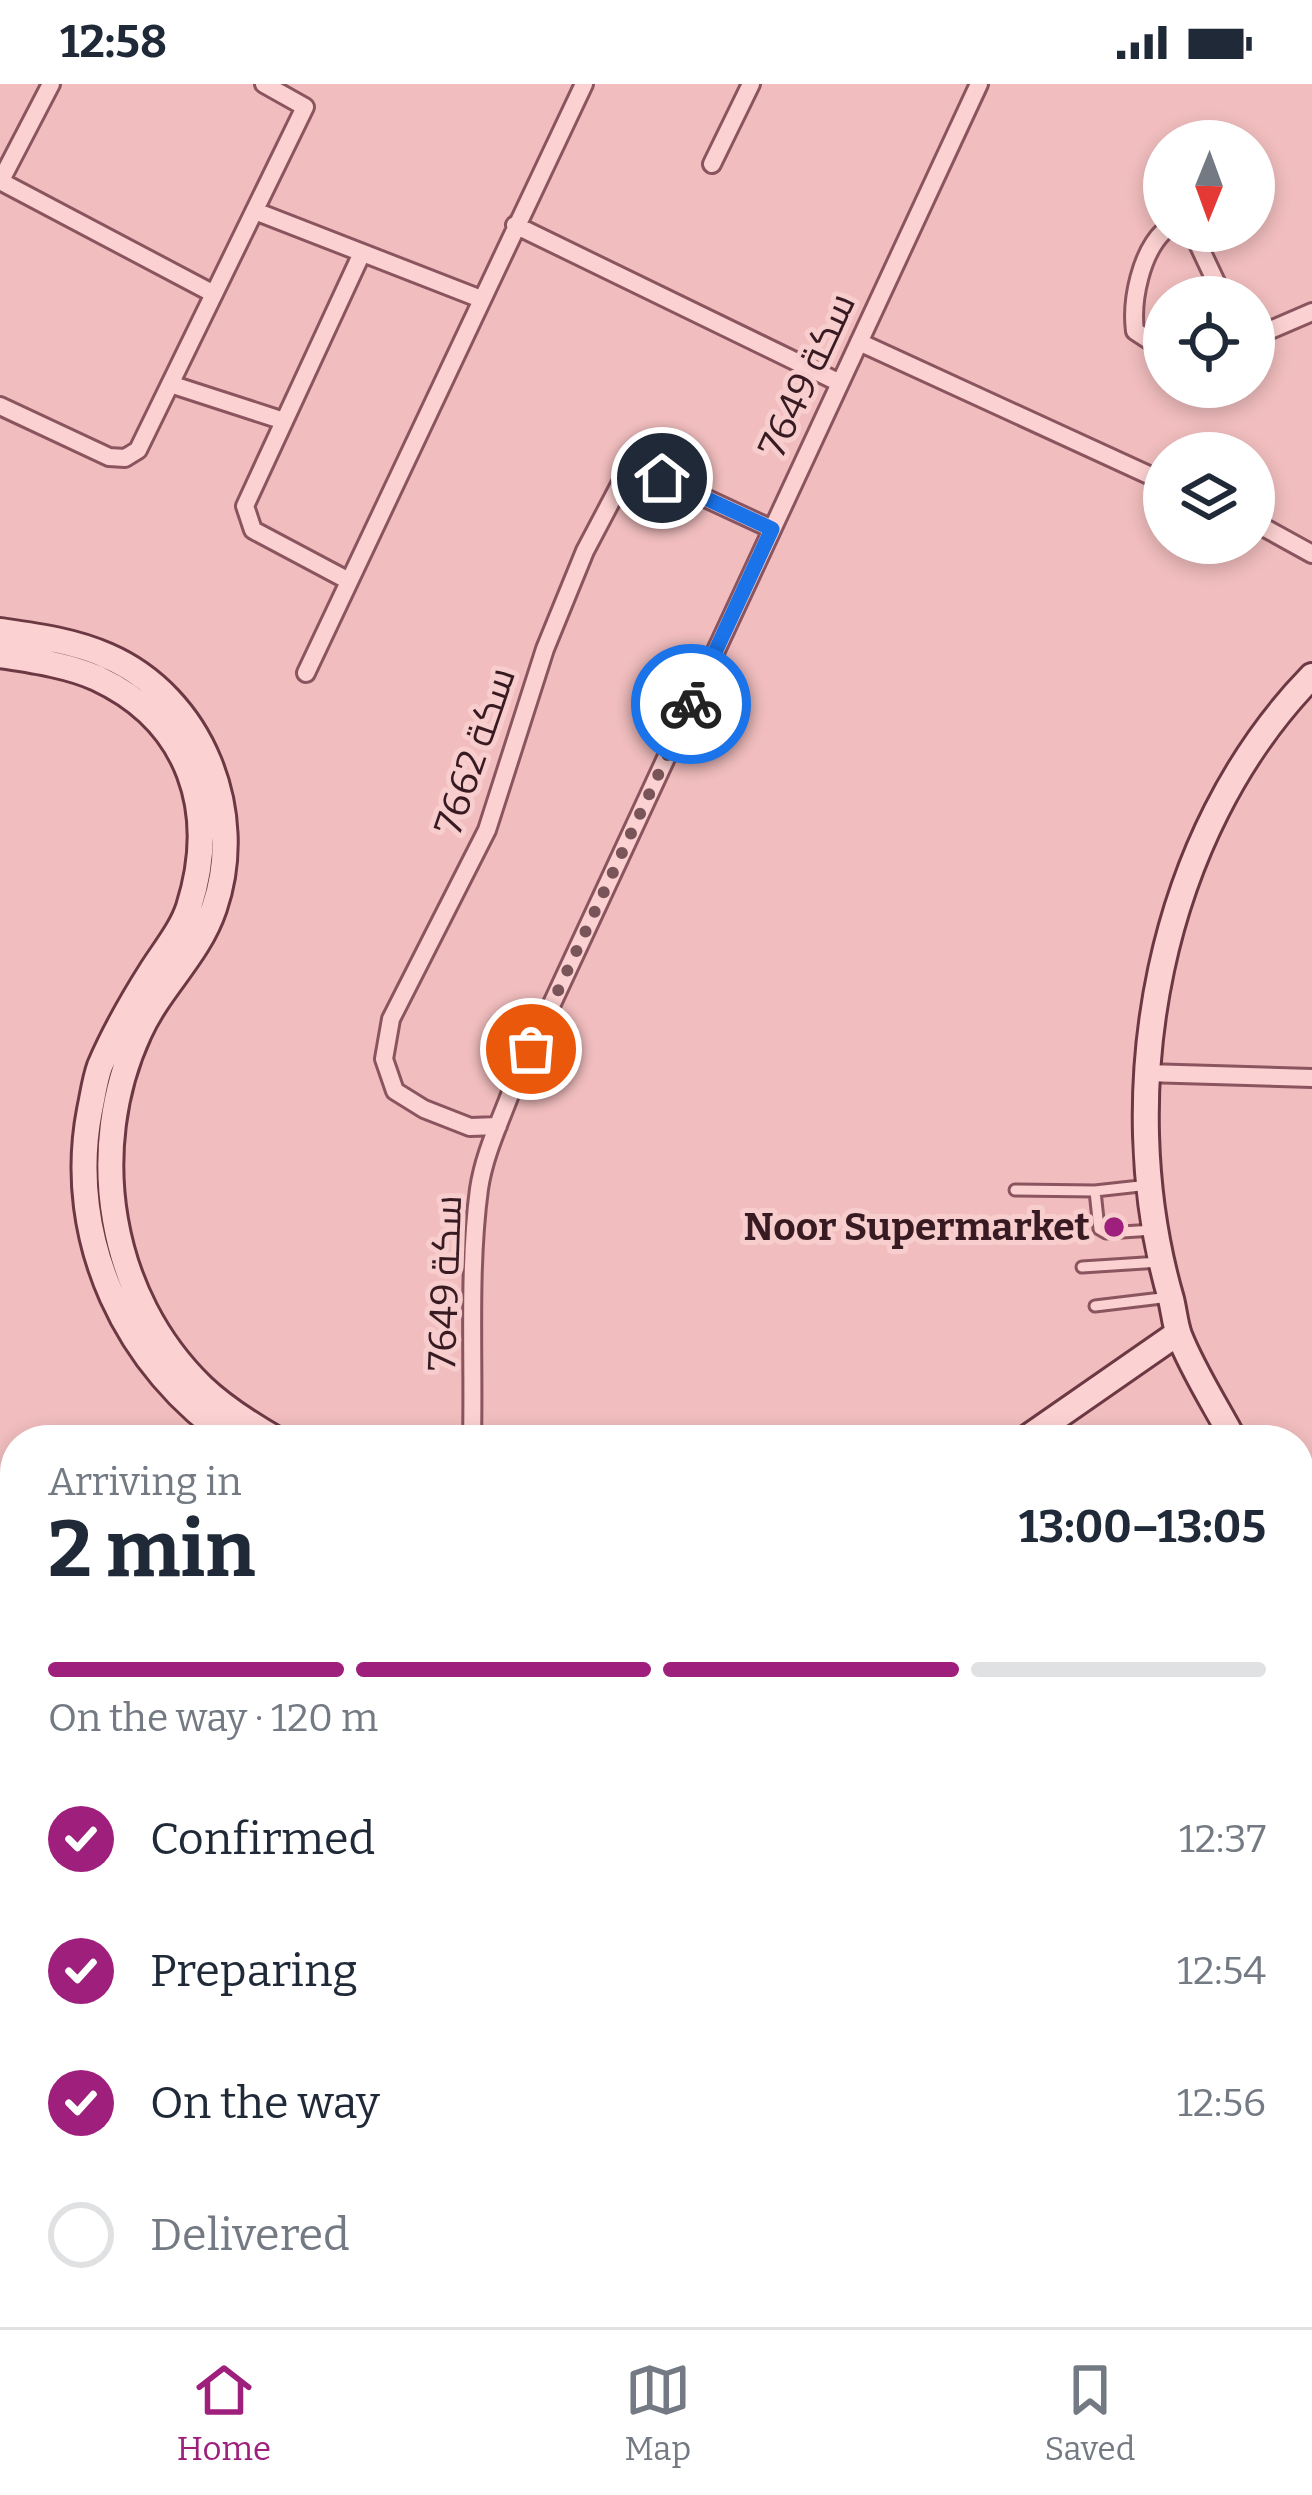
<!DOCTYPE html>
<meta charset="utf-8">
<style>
body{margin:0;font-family:Bitter,Cairo,serif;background:#f2f2f3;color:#1f2937;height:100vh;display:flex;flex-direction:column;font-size:45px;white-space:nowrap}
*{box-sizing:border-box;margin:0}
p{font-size:39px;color:#747a83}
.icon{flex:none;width:66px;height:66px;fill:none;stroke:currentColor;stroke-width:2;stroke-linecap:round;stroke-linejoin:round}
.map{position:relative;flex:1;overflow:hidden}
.drawer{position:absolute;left:0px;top:1341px;width:1314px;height:903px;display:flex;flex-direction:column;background:#fff;border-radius:48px 48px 0 0;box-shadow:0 6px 18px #0003}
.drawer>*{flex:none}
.needle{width:78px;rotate:181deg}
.controls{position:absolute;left:1143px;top:36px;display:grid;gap:24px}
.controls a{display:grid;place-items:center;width:132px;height:132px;border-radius:50%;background:#fff;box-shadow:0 6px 18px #0003;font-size:60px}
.pin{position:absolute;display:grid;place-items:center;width:102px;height:102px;color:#fff;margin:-51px;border:6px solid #fff;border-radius:50%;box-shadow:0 3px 12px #0007}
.courier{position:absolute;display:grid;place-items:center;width:120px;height:120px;margin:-60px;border:9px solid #1a73e8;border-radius:50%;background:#fff;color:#222;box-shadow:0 3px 15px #0007}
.overview em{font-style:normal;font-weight:700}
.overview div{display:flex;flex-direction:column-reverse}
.overview{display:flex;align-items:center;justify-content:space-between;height:204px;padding:0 48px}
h1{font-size:78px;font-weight:700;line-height:90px}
.bar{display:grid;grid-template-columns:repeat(4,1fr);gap:18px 12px;align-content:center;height:144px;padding:0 48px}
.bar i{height:15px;border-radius:9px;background:#e0e1e3}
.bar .active{background:#9e207c}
.bar p{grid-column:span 4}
ol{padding:0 48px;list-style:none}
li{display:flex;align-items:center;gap:36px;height:132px}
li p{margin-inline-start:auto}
li .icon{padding:12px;border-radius:50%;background:#9e207c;color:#fff;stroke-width:4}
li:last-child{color:#747a83}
li i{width:66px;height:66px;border:6px solid #e0e1e3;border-radius:50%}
.status{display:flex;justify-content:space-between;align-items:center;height:84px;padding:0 60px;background:#fff;direction:ltr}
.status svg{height:33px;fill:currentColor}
.tab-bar{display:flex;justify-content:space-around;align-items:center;height:168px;border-top:3px solid #e0e1e3;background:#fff;font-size:33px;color:#747a83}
.tab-bar a{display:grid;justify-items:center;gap:6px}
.tab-bar .active{color:#9e207c}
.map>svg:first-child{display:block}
</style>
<div class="status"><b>12:58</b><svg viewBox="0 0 49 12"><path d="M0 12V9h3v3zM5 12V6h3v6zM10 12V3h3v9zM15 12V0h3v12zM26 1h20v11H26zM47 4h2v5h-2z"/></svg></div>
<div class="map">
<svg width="1312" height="2243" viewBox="0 0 1312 2243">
<rect width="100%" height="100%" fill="#f1bdbe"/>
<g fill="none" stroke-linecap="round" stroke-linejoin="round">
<g stroke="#8a555f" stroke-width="15">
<path id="lane" d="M1015,1106L1095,1107L1099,1145L1106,1149L1154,1146
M1095,1107L1149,1101
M1082,1183L1160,1178
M1095,1222L1170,1213"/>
</g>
<g stroke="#8a555f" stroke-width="22">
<path id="street" d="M712,80L751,0
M0,97L214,210
M0,98L51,0
M255,127L481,215
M515,141L840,299
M1192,147L1223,213
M1254,253L1312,228
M859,258L1164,398
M1164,266L1135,247C1131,216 1141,169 1164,147
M170,300L284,337
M0,322L109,373L125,374L138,366L305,23L264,0
M1254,438L1312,470
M349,497L253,446L245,422L362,169
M306,589L584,0
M1146,989L1312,994
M498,1042L470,1043L424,1025L395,1007L384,975L391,935L487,746L545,565L585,467L624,393L662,394L772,445
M472,1356C474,1274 468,1187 479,1105C484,1071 499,1040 511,1008L979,0
M1299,1851L1312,1838
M1299,1878L1312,1885
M1299,2056L1312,2070
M328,2243L447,2236
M867,2243L870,2229"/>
</g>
<g stroke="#6c3843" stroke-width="30">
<path id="secondary" d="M0,547C35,552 74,557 107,572C202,613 247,728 214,824C198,872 159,904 139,949C85,1066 108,1212 202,1303C224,1324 251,1341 277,1356
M0,571C32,576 68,581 97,594C191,638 219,728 189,823C182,845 164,867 152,886C133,916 114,949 100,982C95,996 93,1012 90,1026C65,1155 127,1285 234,1356
M1024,1356L1178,1249
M1234,1356C1216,1322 1193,1287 1179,1251C1175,1240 1174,1227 1171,1215C1111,1008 1158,750 1312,592
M1299,1463L1312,1479"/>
</g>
<use href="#lane" stroke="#fcd1d1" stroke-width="9"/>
<use href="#street" stroke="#fcd1d1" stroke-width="16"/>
<use href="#secondary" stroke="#fcd1d1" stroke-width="24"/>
</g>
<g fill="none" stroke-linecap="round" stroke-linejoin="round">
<path stroke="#795459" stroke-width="12" stroke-dasharray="0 21.6" d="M531,965L691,620"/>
<path stroke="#1a73e8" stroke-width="15" d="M662,394L772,445L691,620"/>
</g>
<circle fill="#9e207c" stroke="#f8cdcd" stroke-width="4.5" cx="1114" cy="1143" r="12"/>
<g text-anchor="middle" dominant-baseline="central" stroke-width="10" stroke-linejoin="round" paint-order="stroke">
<g font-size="39" fill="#381b22" stroke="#f8cdcd">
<text transform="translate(807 291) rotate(-65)">سكة 7649</text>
<text transform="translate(475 667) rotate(-71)">سكة 7662</text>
<text transform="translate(445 1199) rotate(-88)">سكة 7649</text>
</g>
<g font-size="39" font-weight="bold" fill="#381b22" stroke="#f8cdcd" text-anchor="end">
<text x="1090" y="1143">Noor Supermarket</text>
</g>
</g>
</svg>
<div class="controls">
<a><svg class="needle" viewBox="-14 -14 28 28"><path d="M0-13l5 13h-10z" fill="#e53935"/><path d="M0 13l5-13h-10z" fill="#747a83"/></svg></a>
<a><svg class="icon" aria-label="locate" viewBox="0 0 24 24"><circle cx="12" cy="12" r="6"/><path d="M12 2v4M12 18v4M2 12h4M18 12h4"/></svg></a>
<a><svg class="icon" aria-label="layers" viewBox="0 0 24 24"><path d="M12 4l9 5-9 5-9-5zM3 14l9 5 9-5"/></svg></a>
</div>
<div class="pin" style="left:531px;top:965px;background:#ea580c"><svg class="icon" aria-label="bag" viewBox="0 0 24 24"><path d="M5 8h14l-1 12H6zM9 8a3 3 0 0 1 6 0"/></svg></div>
<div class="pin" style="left:662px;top:394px;background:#1f2937"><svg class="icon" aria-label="home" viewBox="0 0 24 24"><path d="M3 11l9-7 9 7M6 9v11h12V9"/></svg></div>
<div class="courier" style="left:691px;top:620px"><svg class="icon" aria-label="bike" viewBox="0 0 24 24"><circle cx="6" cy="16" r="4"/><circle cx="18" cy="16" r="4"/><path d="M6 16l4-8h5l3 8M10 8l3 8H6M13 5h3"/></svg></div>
<section class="drawer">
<div class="overview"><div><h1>2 min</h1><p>Arriving in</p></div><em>13:00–13:05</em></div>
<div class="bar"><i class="active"></i><i class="active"></i><i class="active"></i><i></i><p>On the way · 120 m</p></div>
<ol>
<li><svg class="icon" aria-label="check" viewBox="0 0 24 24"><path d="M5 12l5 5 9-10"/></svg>Confirmed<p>12:37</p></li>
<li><svg class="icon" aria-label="check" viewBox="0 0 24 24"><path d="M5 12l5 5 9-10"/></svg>Preparing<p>12:54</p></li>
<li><svg class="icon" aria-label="check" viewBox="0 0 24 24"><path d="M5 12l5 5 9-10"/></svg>On the way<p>12:56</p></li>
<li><i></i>Delivered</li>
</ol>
</section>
</div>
<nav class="tab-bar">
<a class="active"><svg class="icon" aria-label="home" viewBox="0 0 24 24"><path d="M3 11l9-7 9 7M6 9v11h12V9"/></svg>Home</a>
<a><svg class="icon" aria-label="map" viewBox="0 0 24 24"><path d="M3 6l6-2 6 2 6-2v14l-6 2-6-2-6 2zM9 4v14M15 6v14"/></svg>Map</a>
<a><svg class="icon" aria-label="saved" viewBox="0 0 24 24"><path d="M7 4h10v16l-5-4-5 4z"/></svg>Saved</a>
</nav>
